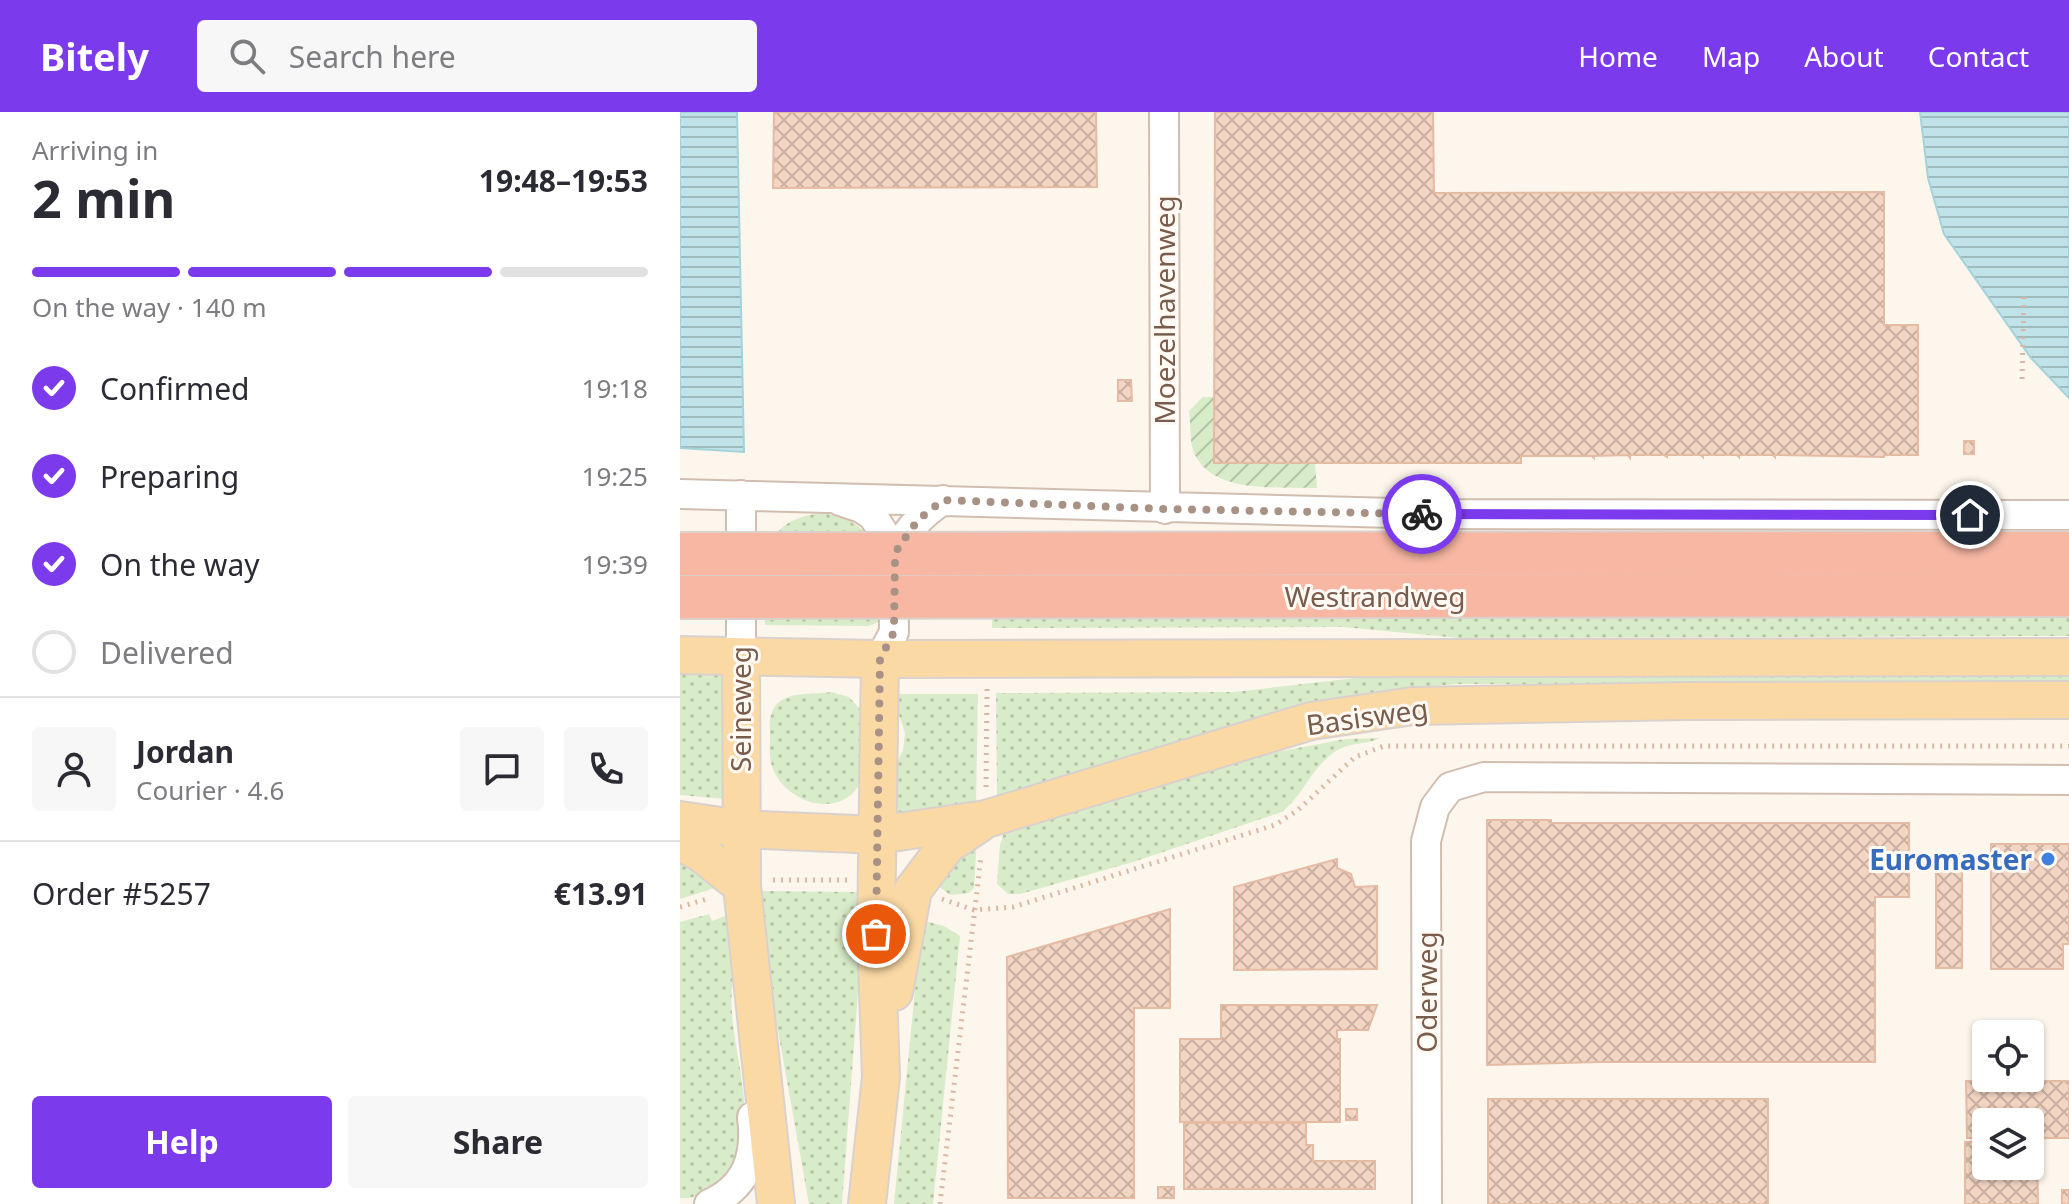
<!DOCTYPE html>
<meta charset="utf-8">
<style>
body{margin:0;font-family:"Noto Sans",sans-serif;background:#f7f7f7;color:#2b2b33;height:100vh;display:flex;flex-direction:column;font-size:30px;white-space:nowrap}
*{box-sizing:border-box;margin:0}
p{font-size:26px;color:#7c7c81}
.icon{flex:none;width:44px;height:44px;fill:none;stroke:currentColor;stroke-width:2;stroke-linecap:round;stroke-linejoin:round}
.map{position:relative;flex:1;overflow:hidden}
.drawer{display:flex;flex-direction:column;background:#fff;width:680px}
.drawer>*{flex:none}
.controls{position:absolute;left:1292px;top:908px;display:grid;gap:16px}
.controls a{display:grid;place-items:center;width:72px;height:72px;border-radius:8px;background:#fff;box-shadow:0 2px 6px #0004;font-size:40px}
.pin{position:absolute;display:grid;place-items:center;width:68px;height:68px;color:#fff;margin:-34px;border:4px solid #fff;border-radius:50%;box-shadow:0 2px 8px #0007}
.courier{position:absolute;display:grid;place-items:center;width:80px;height:80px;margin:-40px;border:6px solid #7c3aed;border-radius:50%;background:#fff;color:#222;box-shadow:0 2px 10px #0007}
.head em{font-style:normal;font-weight:700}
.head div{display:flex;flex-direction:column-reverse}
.head{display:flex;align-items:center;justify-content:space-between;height:136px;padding:0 32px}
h1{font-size:52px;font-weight:700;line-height:60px}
.bar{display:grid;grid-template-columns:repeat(4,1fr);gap:12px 8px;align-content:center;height:96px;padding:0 32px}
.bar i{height:10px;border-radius:6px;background:#e1e1e2}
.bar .selected{background:#7c3aed}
.bar p{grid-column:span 4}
.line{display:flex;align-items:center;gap:20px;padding:0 32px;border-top:2px solid #e1e1e2}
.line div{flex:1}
.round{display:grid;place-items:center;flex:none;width:84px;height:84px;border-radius:8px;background:#f7f7f7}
ol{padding:0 32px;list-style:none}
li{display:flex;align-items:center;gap:24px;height:88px}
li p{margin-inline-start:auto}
li .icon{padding:8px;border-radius:50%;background:#7c3aed;color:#fff;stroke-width:4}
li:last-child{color:#7c7c81}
li i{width:44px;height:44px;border:4px solid #e1e1e2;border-radius:50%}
.cta{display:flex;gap:16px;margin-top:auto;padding:16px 32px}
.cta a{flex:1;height:92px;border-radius:8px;background:#7c3aed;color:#fff;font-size:32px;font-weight:700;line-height:92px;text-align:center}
.cta a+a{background:#f7f7f7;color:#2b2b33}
header{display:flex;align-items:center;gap:48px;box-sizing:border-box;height:112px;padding:0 40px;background:#7c3aed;color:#fff}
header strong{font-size:38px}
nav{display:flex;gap:44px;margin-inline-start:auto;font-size:28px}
.search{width:560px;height:72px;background:#f7f7f7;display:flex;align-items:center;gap:20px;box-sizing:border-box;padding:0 28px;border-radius:8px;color:#7c7c81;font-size:30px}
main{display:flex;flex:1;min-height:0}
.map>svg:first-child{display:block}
</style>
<header>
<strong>Bitely</strong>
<div class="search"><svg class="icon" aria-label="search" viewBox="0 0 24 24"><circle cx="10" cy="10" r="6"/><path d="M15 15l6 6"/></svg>Search here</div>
<nav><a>Home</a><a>Map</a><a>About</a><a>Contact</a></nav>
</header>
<main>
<section class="drawer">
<div class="head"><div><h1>2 min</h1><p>Arriving in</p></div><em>19:48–19:53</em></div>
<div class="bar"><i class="selected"></i><i class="selected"></i><i class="selected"></i><i></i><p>On the way · 140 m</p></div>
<ol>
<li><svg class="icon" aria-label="check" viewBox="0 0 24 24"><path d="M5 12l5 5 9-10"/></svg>Confirmed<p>19:18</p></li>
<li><svg class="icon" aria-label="check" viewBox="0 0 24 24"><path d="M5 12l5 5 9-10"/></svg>Preparing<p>19:25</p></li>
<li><svg class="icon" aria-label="check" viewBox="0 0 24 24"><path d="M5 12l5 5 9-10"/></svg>On the way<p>19:39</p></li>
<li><i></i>Delivered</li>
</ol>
<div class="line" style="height:144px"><a class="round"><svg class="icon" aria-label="person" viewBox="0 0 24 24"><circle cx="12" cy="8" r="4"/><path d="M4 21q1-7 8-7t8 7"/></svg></a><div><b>Jordan</b><p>Courier · 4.6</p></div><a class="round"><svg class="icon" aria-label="chat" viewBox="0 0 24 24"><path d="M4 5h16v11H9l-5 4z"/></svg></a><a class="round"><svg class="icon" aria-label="phone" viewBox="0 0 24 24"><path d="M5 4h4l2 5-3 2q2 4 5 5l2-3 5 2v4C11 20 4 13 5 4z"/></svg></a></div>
<div class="line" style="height:104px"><div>Order #5257</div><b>€13.91</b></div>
<div class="cta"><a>Help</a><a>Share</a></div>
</section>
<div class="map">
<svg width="1389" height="1092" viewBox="0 0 1389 1092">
<defs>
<pattern id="grass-dots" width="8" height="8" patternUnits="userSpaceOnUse" patternTransform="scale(2)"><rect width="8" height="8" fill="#d8ecc9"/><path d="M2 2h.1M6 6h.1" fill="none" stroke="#b4c2a5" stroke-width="1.8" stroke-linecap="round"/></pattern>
<pattern id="garden-furrows" width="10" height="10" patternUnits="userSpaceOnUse" patternTransform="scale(2)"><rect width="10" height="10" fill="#d8ecc9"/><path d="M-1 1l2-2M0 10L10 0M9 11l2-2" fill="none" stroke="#b4c2a5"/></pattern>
<pattern id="water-rules" width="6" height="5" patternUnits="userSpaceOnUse" patternTransform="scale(2)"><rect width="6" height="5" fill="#bfe3e8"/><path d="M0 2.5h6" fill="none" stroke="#a0bbbe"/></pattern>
<pattern id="building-cross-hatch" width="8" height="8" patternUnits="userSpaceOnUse" patternTransform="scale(2)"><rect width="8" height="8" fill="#f3d5c3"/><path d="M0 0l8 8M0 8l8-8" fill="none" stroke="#cab0a1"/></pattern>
</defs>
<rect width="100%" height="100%" fill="#fdf6ec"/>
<path fill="url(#grass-dots)" d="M143,401C211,414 197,454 198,510L189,514L85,513C85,459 73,408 143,401Z
M1389,450V524L779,526L663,515L312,516L313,454Z
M1389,553V571L777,572L692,580L631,592L317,684L316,581L554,580L711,562Z
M0,556L45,559V687L0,683Z
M151,580L169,585L186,604C186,621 190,643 185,659C172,711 103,696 91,651C89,642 90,630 90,620C89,611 90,598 98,591C111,579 134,583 151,580Z
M216,582H298L296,691L211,704L210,665L223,638L225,621L215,591Z
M700,626C682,635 668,627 647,646C629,662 621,685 602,700L453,750L340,782H328L317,772L320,733L325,717L560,647L665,627Z
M297,726L294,776L289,781L270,783L253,770Z
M0,741L38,775L0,787Z
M79,779L179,780L182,828L162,1092H129L81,824Z
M29,802L32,809L48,803C50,815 54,828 54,840C54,860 50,881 52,901C55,955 89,1039 34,1075C22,1082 14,1087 0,1086V810Z
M245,809L264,814L280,824L253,1092H214L240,827Z"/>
<path fill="url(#garden-furrows)" d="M523,285H534L535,351L635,352L637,376C599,374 535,383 515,343C509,332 511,312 509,299Z"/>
<path fill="url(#water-rules)" stroke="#a5d3da" stroke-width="2" d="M0,0H57L64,340L0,336Z
M1240,0H1389V286L1351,246L1264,122L1248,66Z"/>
<path fill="url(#building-cross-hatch)" stroke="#e6bba3" stroke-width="2" d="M94,0H416L417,75L93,76Z
M535,0H753L754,81L1204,80V213H1238V343H1204V345L1095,343V345L1093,343H1059V345L1057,343H1023V345L1021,343H987V345L984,343H950V346L948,343L914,344V346L912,344H841V351H534Z
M438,268H451L452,289H438Z
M1284,329H1294V342H1284Z
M807,708H871V711H1229V785H1195V950H921L807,953Z
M1311,732H1389V832H1383V857H1311Z
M1256,742H1282V856H1256Z
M657,747V756L671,762L675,775L697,774V857L554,858V775Z
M490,797V896H454V1086H328L327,845Z
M541,893H697L688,918H657V927H660V1010H500V927H541Z
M1286,969H1389V1026H1350V1010H1306V1026H1287Z
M808,987H1088V1092H808Z
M666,997H677V1008H666Z
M504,1011H626V1033H633V1049H695V1077H504Z
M1285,1030H1306V1054H1350V1030H1357L1358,1092H1285Z
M478,1075H494V1086H478Z
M1382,1078H1389V1092H1382Z"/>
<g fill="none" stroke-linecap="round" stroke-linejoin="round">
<g stroke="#d1beb0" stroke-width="32">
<path id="minor" d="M484,0L485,397
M0,382L753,402L1389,403
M61,383V546
M160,389L181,396L193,404L213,436L214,520L200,547
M215,444C224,420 242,402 263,388
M29,1092C67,1075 77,1044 72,1005
M747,1092L746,729L755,695L770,675L804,665L1389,668"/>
</g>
<g stroke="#dad1cd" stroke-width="40">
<path id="major" d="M0,543L200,547L1389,545
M61,546L62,774L96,1092
M0,708L61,717L198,723L306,707L631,609L733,594L1007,589L1389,588
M0,730L21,741L62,774
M214,880L233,778L267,733L300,711
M187,1092L201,965L196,822L200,547"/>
</g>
<path stroke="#d9b8a5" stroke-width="5" stroke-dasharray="2 6" stroke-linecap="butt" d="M1342,267L1344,185
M306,675L307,577
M93,768H167
M262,787L294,798L333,795L595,713L618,698L675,645L704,634H1389
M0,795L30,786
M260,1092L301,745"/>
<use href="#minor" stroke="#fff" stroke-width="28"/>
<use href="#major" stroke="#fbd9a5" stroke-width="36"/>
<g stroke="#dad1cd" stroke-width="46" stroke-linecap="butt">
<path id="highway-bridge" d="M0,442L1389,441
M0,485L1389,483"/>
</g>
<use href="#highway-bridge" stroke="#f7b7a3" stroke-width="42"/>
</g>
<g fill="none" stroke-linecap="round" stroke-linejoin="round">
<path stroke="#a89285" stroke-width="8" stroke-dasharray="0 14.4" d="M196,822L200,547L214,520L215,444L218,436L238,408L263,388L485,397L742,402"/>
<path stroke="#7c3aed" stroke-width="10" d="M742,402L1290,403"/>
</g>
<circle fill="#3f7fe0" stroke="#fffaf3" stroke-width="3" cx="1368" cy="747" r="8"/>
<g text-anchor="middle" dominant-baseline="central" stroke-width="6" stroke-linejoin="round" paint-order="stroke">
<g font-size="28" fill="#7a5c4d" stroke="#fffaf3">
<text transform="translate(484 198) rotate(-90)">Moezelhavenweg</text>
<text x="695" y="484">Westrandweg</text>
<text transform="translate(60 597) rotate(-90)">Seineweg</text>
<text transform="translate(687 604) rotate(-8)">Basisweg</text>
<text transform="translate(746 880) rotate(-90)">Oderweg</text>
</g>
<g font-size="28" font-weight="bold" fill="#366cbe" stroke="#fffaf3" text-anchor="end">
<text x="1352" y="747">Euromaster</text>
</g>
</g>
</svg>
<div class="controls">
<a><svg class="icon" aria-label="locate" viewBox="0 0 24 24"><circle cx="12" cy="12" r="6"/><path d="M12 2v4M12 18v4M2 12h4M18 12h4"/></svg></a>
<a><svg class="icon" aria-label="layers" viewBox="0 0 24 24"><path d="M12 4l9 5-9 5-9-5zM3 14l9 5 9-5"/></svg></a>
</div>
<div class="pin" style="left:196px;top:822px;background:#ea580c"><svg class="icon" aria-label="bag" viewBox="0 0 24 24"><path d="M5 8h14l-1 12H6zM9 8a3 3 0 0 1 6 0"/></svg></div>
<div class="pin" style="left:1290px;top:403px;background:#1f2937"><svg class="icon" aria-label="home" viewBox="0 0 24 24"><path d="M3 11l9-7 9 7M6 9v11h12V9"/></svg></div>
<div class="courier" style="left:742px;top:402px"><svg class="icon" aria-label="bike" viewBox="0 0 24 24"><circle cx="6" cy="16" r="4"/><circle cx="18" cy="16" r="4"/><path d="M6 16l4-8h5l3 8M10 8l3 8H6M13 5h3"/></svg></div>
</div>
</main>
